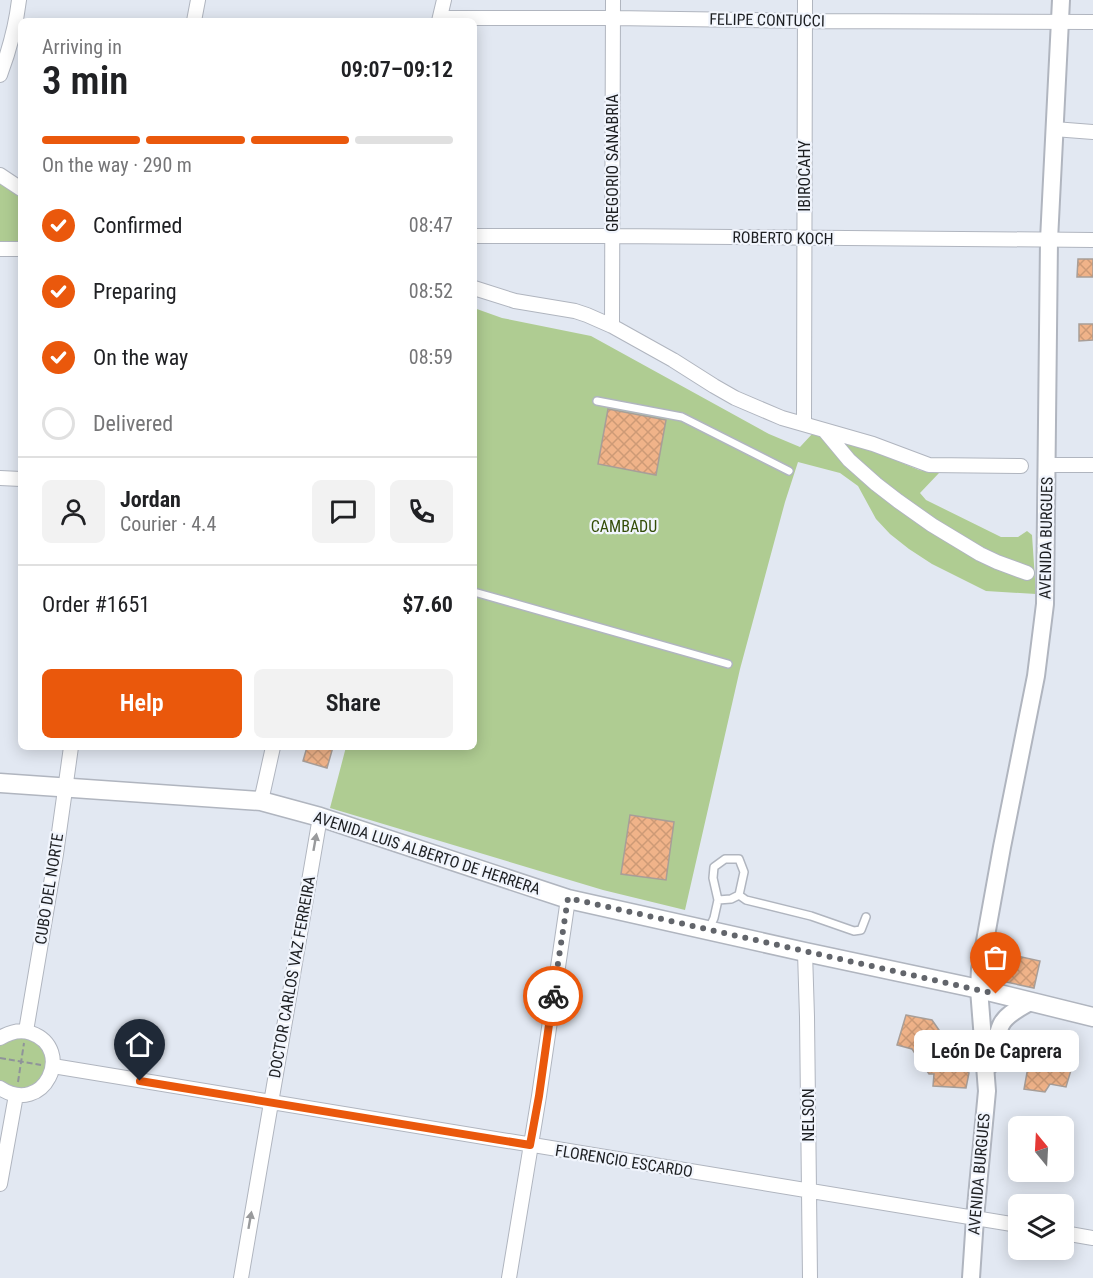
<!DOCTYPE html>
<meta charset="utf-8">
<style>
body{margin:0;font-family:"Roboto Condensed",sans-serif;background:#f2f2f2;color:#202124;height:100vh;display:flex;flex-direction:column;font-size:22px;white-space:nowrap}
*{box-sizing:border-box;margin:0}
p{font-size:20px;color:#757577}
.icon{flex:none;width:33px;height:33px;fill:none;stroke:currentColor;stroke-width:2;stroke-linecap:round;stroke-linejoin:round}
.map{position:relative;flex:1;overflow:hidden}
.drawer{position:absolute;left:18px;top:18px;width:459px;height:732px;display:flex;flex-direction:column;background:#fff;border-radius:9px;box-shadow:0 3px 15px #0003}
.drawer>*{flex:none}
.needle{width:39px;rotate:342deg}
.tools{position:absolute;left:1008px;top:1116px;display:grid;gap:12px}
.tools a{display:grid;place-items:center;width:66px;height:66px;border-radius:9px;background:#fff;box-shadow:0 3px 15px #0003;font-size:30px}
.pin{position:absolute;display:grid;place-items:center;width:51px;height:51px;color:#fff;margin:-62px -26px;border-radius:50% 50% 50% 0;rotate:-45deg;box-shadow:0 0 6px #0007}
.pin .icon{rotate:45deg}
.courier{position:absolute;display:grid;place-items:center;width:60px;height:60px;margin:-30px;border:4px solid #ea580c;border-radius:50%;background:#fff;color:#222;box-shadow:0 2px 8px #0007}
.bubble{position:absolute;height:42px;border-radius:9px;background:#fff;box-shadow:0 3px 15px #0003;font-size:20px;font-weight:600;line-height:42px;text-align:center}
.overview em{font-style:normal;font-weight:600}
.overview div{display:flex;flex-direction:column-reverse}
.overview{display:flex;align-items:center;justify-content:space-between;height:102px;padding:0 24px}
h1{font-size:39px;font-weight:600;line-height:45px}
.bar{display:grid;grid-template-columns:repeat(4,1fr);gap:9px 6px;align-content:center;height:72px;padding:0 24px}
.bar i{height:8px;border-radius:4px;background:#e0e0e0}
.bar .current{background:#ea580c}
.bar p{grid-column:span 4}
.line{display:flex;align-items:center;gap:15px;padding:0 24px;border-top:2px solid #e0e0e0}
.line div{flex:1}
.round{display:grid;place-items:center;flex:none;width:63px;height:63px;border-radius:9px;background:#f2f2f2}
ol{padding:0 24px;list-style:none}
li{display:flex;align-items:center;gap:18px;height:66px}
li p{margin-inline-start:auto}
li .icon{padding:6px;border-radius:50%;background:#ea580c;color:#fff;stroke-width:4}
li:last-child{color:#757577}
li i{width:33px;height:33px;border:3px solid #e0e0e0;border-radius:50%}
.cta{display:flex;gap:12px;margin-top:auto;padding:12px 24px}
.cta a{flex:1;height:69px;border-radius:9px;background:#ea580c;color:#fff;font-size:24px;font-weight:600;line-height:69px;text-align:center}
.cta a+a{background:#f2f2f2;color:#202124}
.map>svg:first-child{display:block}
</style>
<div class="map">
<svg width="1093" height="1278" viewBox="0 0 1093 1278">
<defs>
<pattern id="building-cross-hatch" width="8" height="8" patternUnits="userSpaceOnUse" patternTransform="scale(1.5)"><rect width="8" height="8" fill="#f0b389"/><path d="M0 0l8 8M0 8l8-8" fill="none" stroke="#cd9a76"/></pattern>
</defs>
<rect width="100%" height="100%" fill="#e2e8f2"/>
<path fill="#afcc92" d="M0,184L21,197V242H0Z
M474,308L502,318L591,336L769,434L800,447L813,433L859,445L919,470L939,473L920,493L926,500L1001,537H1018L1027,531L1032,535L1036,594L986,591L932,564L909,549L890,534L876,519L858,486L840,473L798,462L785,502L740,669L685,910L603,890L330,808L346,747H474Z
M20,1035C26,1037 33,1039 38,1042C64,1060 32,1109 0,1080V1045Z"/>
<path fill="url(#building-cross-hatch)" stroke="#a89e98" stroke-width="1.5" d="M1078,259H1093V277H1077Z
M1079,324H1093V340L1079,341Z
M608,409L666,420L656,475L598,464Z
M307,747H333L327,768L303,761Z
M630,815L674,822L666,880L621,874Z
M998,952L1040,961L1034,988L992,979Z
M906,1015L932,1020L969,1073L966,1088L933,1086L934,1074H929L912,1049L897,1045Z
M1034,1035L1046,1052L1074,1060L1066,1087L1050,1084L1045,1092L1024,1089L1030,1056L1021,1043Z"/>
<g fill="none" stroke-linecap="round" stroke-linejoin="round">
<g stroke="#b0b5bf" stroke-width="10">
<path id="service" d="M597,401L682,417L789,471
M474,592L728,664
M739,895L746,900L811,916L854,931L861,930L866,917
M718,900L731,899L739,895
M709,929L714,918L718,900L713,878L714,867L725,859H739L744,872L739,895"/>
</g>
<g stroke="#b0b5bf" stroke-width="16">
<path id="minor" d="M440,18H613L805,21L1093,22
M194,21L198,0
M439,21L444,0
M0,75C9,51 16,26 19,0
M1054,129L1093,132
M0,175L21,189
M474,236H612L1093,240
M0,249H21
M474,288L515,301L575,311L587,315L612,326L673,360L714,386L735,398L782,418L824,430L849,460L876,484L898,501L932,525L980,554L997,562L1027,573
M612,326L613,0
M804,424L805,0
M824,430L873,444L929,465L1021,466
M1048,465H1093
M0,478L21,479
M261,801L273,747
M805,952L807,1017L810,1278
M26,1031L56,854L71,747
M0,1038C10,1032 20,1029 31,1033C76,1049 44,1117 0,1088
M53,1066L1018,1225
M0,1184L16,1095
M1064,1233L1093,1238
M241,1278L320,817
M509,1278L539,1096L568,899"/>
</g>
<g stroke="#b0b5bf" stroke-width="20">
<path id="tertiary" d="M989,1066C997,1052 995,1038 1001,1025C1006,1014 1020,1008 1030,1002
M971,1278L975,1218L987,1091L979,989L980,969L1002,847L1036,676L1045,604L1049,240L1061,0"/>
</g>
<g stroke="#b0b5bf" stroke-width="21">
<path id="secondary" d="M0,783L261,801L320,817L568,899L805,952L979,989L1093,1017"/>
</g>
<path stroke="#8f939a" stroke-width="2" stroke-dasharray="6 3" stroke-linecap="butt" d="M0,1058L41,1065
M18,1082L24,1043"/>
<use href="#service" stroke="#fff" stroke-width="7"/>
<use href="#minor" stroke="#fff" stroke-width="14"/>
<use href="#tertiary" stroke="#fff" stroke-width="16"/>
<use href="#secondary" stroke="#fff" stroke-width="18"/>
</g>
<defs><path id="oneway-solid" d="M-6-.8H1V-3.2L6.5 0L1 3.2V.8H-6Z" transform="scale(1.5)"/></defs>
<g fill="#999a9c">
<use href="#oneway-solid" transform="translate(315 842) rotate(-80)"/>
<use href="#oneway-solid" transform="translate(250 1220) rotate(-80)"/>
</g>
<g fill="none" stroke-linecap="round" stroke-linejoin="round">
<path stroke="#62656b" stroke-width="6" stroke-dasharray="0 10.8" d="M553,996L568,898L996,994"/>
<path stroke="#ea580c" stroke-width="8" d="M140,1081L530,1145L539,1096L553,996"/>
</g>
<g text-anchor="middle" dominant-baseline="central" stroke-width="4.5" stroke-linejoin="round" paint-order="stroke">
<g font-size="16" fill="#1d1f22" stroke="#f1f5fd">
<text transform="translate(767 20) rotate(1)">FELIPE CONTUCCI</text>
<text transform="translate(612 163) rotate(-90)">GREGORIO SANABRIA</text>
<text transform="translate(804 176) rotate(-90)">IBIROCAHY</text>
<text transform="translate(783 238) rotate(1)">ROBERTO KOCH</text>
<text transform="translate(1046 538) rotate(-89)">AVENIDA BURGUES</text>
<text transform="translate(427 853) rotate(18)">AVENIDA LUIS ALBERTO DE HERRERA</text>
<text transform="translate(49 889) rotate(-81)">CUBO DEL NORTE</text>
<text transform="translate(292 977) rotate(-80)">DOCTOR CARLOS VAZ FERREIRA</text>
<text transform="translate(808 1115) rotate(-90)">NELSON</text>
<text transform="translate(624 1161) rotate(9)">FLORENCIO ESCARDO</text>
<text transform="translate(979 1174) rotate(-85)">AVENIDA BURGUES</text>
</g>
<g font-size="16" fill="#334d07" stroke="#f1f5fd">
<text x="624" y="526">CAMBADU</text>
</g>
</g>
</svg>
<div class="tools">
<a><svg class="needle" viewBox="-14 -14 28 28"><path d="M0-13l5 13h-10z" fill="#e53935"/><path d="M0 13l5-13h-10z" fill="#757577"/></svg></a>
<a><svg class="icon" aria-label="layers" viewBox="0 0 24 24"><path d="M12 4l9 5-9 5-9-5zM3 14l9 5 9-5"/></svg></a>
</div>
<div class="pin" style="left:996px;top:994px;background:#ea580c"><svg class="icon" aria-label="bag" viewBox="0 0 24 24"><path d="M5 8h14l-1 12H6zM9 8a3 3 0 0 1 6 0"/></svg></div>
<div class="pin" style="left:140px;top:1081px;background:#1f2937"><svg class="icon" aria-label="home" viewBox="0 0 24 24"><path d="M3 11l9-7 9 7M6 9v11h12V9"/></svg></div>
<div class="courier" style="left:553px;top:996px"><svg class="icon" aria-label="bike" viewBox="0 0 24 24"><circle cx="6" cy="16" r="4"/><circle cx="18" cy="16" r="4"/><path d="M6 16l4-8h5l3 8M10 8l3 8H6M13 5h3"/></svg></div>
<div class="bubble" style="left:914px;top:1030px;width:165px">León De Caprera</div>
<section class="drawer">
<div class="overview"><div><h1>3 min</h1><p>Arriving in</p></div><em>09:07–09:12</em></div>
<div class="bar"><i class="current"></i><i class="current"></i><i class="current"></i><i></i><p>On the way · 290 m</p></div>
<ol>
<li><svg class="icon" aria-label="check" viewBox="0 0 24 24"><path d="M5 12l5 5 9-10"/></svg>Confirmed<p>08:47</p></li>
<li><svg class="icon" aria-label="check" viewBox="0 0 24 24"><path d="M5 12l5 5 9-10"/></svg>Preparing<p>08:52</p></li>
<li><svg class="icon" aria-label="check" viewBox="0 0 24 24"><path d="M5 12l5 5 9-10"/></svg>On the way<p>08:59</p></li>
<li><i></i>Delivered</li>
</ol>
<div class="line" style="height:108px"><a class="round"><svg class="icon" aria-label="person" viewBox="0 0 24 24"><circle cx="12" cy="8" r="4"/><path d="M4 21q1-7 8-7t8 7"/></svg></a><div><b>Jordan</b><p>Courier · 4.4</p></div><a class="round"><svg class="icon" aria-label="chat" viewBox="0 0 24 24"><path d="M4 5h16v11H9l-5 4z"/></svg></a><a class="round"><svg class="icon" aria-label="phone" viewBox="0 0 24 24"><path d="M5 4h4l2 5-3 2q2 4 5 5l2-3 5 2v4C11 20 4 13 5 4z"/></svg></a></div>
<div class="line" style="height:78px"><div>Order #1651</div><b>$7.60</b></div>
<div class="cta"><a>Help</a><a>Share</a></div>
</section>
</div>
